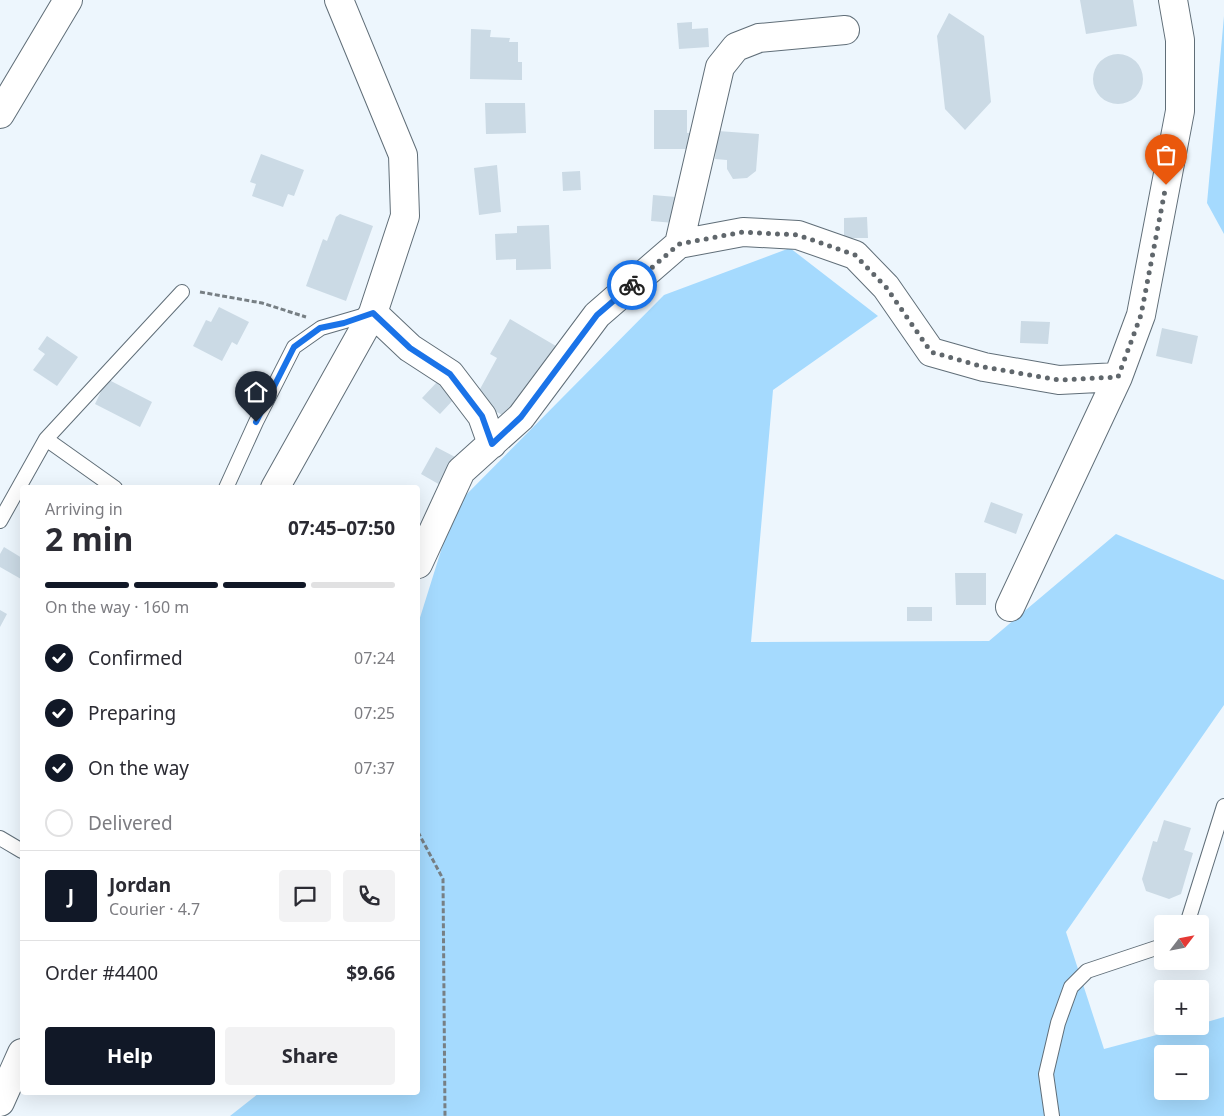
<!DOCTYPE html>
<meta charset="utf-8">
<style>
body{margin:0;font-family:"Noto Sans",sans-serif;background:#f2f2f3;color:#2b2b33;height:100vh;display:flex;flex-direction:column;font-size:19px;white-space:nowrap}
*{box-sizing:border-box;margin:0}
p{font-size:16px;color:#7c7c81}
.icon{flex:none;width:28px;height:28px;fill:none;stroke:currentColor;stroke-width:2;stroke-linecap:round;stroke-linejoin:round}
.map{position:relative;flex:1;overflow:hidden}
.details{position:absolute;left:20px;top:485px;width:400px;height:610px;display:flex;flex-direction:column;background:#fff;border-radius:5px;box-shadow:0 5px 20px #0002}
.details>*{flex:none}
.needle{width:32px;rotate:58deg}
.buttons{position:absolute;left:1154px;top:915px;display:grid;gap:10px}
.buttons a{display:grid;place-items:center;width:55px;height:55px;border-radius:5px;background:#fff;box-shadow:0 5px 20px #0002;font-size:25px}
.pin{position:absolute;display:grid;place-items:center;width:42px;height:42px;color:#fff;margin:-51px -21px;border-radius:50% 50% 50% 0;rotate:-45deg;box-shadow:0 0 5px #0007}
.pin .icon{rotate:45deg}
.courier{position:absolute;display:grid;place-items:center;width:50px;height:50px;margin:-25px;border:4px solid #1a73e8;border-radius:50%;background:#fff;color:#222;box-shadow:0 1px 6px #0007}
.overview em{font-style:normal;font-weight:700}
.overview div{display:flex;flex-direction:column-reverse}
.overview{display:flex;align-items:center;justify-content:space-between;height:85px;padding:0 25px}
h1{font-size:32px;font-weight:700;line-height:38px}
.bar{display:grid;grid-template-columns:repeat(4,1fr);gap:8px 5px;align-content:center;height:60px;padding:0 25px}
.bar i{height:6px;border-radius:4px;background:#e1e1e2}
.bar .on{background:#111827}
.bar p{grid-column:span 4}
.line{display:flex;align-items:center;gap:12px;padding:0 25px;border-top:1px solid #e1e1e2}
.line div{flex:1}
.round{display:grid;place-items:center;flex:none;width:52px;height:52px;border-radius:5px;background:#f2f2f3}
ol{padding:0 25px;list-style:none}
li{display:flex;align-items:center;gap:15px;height:55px}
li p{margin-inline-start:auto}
li .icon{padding:5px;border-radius:50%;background:#111827;color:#fff;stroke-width:4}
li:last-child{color:#7c7c81}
li i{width:28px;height:28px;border:2px solid #e1e1e2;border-radius:50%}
.button{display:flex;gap:10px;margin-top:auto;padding:10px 25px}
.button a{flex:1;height:58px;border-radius:5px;background:#111827;color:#fff;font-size:20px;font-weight:700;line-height:58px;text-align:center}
.button a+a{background:#f2f2f3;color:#2b2b33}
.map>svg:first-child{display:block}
</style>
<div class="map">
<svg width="1224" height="1116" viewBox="0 0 1224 1116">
<rect width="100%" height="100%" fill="#edf6fd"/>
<path fill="#a5dafe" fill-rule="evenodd" d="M1224,16V234L1207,203Z
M790,248L878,316L773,390L751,642L989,641L1116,534L1224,580V705L1066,932L1104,1049L1190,1026H1200V1024L1224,1017V1116H230L259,1093L418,1092V624L455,506L664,295ZM1162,1054H1200V1091H1162Z"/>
<path fill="#cbdae5" d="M1080,0H1133L1137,26L1086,34Z
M949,13L984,36L991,102L965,130L945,109L937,36Z
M692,22V29L708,28L709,47L679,49L677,23Z
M471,29L491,30L490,37L510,38L509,42H518V62H522V80L470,79Z
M1093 79a25 25 0 1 1 50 0a25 25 0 1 1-50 0Z
M485,103H525L526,133L486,134Z
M654,110H687V133H696V149H654Z
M718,131L759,134L756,171L747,178L733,179L727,169V160L715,159Z
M261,154L304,170L294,196L288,194L283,207L252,196L256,184L250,182Z
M497,165L501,212L479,215L474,168Z
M580,171L581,190L563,191L562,172Z
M653,195L676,197L674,223L651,221Z
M340,214L373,226L346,301L306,286L323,239L327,241L336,217Z
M867,217L868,238H844V218Z
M549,225L551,269L516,270V259L496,260L495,234L517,233V226Z
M219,307L249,322L237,345L232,342L222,361L193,346L206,320L211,322Z
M510,319L561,349L512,420L474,400L497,358L490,354Z
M1021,321L1050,322L1048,344L1020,343Z
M1162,328L1198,336L1192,364L1156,356Z
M47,336L78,357L57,386L33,370L45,354L38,349Z
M107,379L152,402L140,427L95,404Z
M438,381L455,398L440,414L422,398Z
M436,447L457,458L442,486L421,474Z
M991,502L1023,514L1016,534L984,522Z
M4,547L22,558L21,579L0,567V554Z
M955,573H986V605H956Z
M907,607H932V621H907Z
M0,610L7,614L0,627Z
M1164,820L1191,828L1184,850L1193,853L1181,894L1169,899L1146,891L1142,879L1153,841L1157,842Z"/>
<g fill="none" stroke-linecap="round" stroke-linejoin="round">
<g stroke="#606e78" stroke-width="16">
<path id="service" d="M46,439L115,488
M226,488L256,422L294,347L321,328L369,314
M0,521L46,439L182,292
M0,838L22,851
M1187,924L1224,806
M1052,1116L1046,1074L1058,1023L1071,987L1087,971L1162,946"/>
</g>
<g stroke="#606e78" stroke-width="30">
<path id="minor" d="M0,114L68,0
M679,244L743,232L798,235L855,255L886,287L931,352L984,367L1059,380L1118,377
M373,313L410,348L450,374L482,416L492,444
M275,488L373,313L405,216L403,155L339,0
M418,564L461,471L521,417L597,315L679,244L720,67L736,47L759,38L845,30
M1010,607L1118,377L1141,315L1180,111V40L1173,0
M0,1102L22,1053"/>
</g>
<path stroke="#777f84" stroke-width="3" stroke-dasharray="5 2.5" stroke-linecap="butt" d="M200,292L262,303L306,317
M418,832L443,879L445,1116"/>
<use href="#service" stroke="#fff" stroke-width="14"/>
<use href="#minor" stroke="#fff" stroke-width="28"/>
</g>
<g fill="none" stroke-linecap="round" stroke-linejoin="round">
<path stroke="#60676c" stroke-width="5" stroke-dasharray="0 9" d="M632,285L679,244L743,232L798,235L855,255L886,287L931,352L984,367L1059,380L1118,377L1141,315L1166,185"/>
<path stroke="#1a73e8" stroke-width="6" d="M256,422L294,347L320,328L344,323L373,313L410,348L450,374L482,416L492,444L521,417L597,315L632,285"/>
</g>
</svg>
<div class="buttons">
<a><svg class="needle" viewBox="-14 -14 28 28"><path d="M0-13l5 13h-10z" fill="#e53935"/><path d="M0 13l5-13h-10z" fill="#7c7c81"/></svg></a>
<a>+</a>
<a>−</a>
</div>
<div class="pin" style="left:1166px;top:185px;background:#ea580c"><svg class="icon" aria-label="bag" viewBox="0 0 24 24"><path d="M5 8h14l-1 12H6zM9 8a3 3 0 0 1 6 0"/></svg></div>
<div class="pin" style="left:256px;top:422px;background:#1f2937"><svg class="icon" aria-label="home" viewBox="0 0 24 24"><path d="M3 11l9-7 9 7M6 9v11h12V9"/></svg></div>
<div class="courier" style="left:632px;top:285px"><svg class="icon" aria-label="bike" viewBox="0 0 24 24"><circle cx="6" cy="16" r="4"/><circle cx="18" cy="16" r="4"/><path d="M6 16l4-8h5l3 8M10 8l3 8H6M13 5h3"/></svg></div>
<section class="details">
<div class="overview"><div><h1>2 min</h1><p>Arriving in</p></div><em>07:45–07:50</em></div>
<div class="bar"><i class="on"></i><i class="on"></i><i class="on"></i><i></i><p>On the way · 160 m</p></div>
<ol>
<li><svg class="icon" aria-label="check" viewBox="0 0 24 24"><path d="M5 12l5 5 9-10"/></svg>Confirmed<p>07:24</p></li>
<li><svg class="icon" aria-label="check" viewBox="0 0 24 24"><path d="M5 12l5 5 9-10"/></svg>Preparing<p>07:25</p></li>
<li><svg class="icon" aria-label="check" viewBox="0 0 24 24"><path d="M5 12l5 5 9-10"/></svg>On the way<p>07:37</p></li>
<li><i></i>Delivered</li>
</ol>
<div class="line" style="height:90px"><b class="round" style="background:#111827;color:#fff">J</b><div><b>Jordan</b><p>Courier · 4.7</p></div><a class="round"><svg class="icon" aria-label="chat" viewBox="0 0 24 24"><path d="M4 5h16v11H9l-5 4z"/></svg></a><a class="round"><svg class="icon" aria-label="phone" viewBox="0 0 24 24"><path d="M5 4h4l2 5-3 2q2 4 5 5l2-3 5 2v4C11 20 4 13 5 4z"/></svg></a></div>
<div class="line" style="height:65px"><div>Order #4400</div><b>$9.66</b></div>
<div class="button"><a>Help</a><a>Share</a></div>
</section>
</div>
